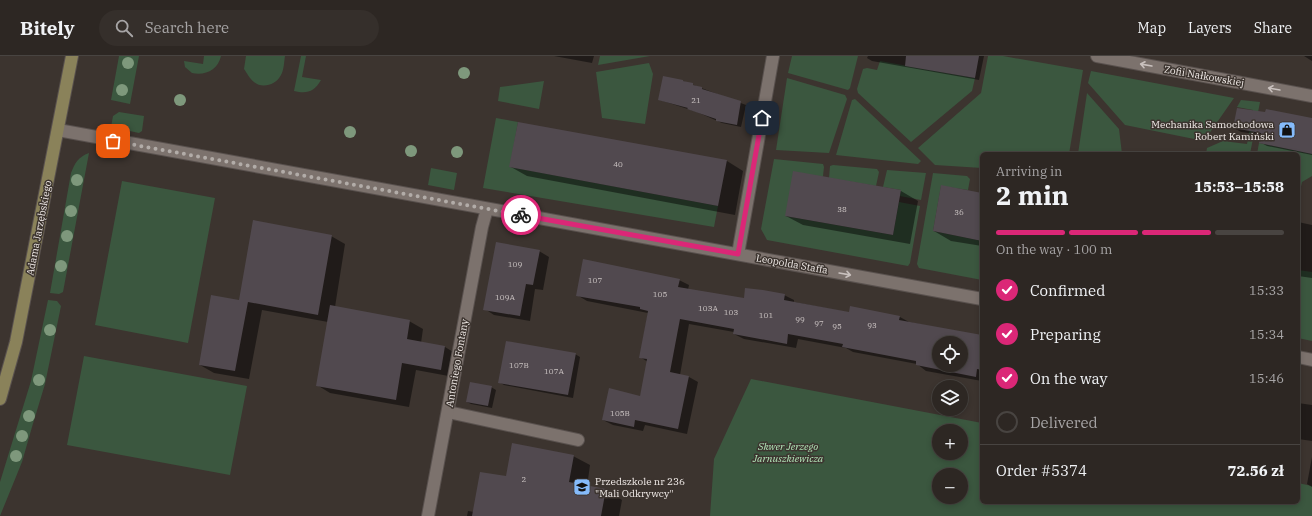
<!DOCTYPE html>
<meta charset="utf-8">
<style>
body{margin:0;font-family:"IBM Plex Serif",serif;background:#352f2b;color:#f1f3f6;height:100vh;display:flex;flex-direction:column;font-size:15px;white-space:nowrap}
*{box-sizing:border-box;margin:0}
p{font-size:13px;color:#a7a5a6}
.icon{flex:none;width:22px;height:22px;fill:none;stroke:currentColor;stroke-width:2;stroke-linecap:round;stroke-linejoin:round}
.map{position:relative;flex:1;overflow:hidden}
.drawer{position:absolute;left:980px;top:96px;width:320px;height:352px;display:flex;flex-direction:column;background:#2d2723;border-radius:6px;box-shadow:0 2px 6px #0003,0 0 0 1px #484441}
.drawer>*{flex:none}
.buttons{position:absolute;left:932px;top:280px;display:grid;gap:8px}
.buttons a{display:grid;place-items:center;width:36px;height:36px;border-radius:50%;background:#2d2723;box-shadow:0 2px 6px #0003,0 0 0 1px #484441;font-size:20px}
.pin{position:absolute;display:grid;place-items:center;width:34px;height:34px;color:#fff;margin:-17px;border-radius:8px;box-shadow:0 2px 6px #0006}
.courier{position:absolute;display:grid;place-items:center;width:40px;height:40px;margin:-20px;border:3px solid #db2777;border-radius:50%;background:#fff;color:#222;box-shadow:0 1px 5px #0007}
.head em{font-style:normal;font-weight:700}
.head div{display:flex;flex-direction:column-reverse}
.head{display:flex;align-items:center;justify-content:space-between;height:68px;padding:0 16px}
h1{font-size:26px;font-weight:700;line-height:30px}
.bar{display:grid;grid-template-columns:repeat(4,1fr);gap:6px 4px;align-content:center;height:48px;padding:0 16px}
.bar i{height:5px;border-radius:3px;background:#484441}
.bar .current{background:#db2777}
.bar p{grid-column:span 4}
.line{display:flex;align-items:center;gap:10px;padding:0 16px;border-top:1px solid #484441}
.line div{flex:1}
ol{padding:0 16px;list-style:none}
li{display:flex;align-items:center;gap:12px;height:44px}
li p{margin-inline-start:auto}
li .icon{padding:4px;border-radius:50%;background:#db2777;color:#fff;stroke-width:4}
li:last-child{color:#a7a5a6}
li i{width:22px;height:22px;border:2px solid #484441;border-radius:50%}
header{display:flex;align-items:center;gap:24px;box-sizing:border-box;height:56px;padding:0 20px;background:#2d2723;border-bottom:1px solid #484441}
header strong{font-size:19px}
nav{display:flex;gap:22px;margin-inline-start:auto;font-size:14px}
.search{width:280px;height:36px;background:#352f2b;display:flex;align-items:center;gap:10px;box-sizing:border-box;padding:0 14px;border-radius:22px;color:#a7a5a6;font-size:15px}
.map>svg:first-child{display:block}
</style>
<header>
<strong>Bitely</strong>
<div class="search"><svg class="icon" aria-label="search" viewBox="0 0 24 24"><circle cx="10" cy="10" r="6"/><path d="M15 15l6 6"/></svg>Search here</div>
<nav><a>Map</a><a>Layers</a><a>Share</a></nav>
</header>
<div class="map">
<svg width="1312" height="460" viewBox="0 0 1312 460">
<rect width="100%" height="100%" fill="#3c342f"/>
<path fill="#3b573f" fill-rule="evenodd" d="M119,0H139L130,48L111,44Z
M204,0H221C218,14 205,20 192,17L185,11L184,5L203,8Z
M246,0H285C284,6 284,14 281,19C276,29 262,33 254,26C249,22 247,17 244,13Z
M301,0H306L302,21L321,24C314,36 307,38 294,35Z
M600,0H650L598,9Z
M792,0H858L850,32L848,34L788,17Z
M988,0H1003L1083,14L1069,98H982V112L935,109L918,92L981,37Z
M880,5L975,22L972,35L911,86L858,37L857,33L863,13L867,12L877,14Z
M649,7L653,18L645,68L602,62L596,16Z
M1091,15L1234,42L1204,85L1125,69L1088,27Z
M787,22L845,39L847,43L829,97L776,94Z
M544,25L539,53L498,45L500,31Z
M1087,37L1119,73L1122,98H1078Z
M855,43L921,105L918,108L836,99L852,44Z
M1241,44L1260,46L1250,98H1206L1207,92L1223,85L1247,88L1253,54L1237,51Z
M119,56L144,60L142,75L139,77L111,71L113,60Z
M496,62L518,66L510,111L718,150L714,171L483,132Z
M1259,87L1312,98V120L1302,126L1298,144V98H1257Z
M89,97L63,236L59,238L50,237L71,117C75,107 78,101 89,97Z
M774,103L823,108L824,111L823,120L785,160L893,179L899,146L920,150L910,207L908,210L767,184L761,173Z
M833,109L877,113L879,116L876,130L829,122L830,110Z
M431,112L457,117L454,134L428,129Z
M887,114L926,117L921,144L900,140L901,134L883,131Z
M933,117L967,120L970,123L968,134L941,130L933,175L982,185V224L919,212L917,208Z
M122,125L215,142L188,287L95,269Z
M1298,214L1312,216V285L1298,282Z
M48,244L57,245L61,250L45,328L32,371L22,406L0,460V426L31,325Z
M84,300L247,330L230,419L67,389Z
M751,323L982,367V446H1298V427L1312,430V460H710L714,403ZM939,375H961V397H939ZM939,419H961V441H939Z"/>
<path fill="#0007" fill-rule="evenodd" d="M554,0H594L592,7Z
M868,0H984L979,24L872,5L867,2Z
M1304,0H1312V5Z
M683,25L746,49L741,71L722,67L697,56L660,44Z
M1312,63V99L1267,90L1260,86L1262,79L1241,76L1234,72Z
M727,105L743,115L735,159L527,120L511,111Z
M901,135L918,145L910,188L803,169L786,160Z
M982,138V190L951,185L934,175Z
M1298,166L1312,169V222L1298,220Z
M331,180L345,188L335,251L409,265L423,273L421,287L445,291L458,299L454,321L416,314L409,351L330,337L317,329L328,266L262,254L249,323L214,317L200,309L239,245Z
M539,195L549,201L543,234L535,233L530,265L494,259L485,253Z
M679,224L689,229L688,234L745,244L784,239L794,244V246L850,257L900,261L909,266L982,281V325L926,315L917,308L853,296L846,292L798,283L796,292L744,283L734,278V276L689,268L680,319L689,321L698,326L687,378L645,369L643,375L613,369L603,364L640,342L648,306L640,301L648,257L587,245L577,239ZM939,287H961V309H939Z
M575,298L580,301L573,342L504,329L499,326Z
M491,331L496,334L492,352L471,348L467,346Z
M1298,347L1312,349V385L1298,383Z
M573,400L590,409L587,431L605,434L622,444L619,460H467L468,455L474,456L507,422Z
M1312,401V431L1307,428Z"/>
<path fill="#51494f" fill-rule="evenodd" d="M906,0H979L975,22L905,10Z
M663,20L683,24V25L693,27V29L702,31V33L741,45L737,69L716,65V63L687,53L688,52L658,44Z
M1237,52L1265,56L1266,53L1312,62V98L1259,87L1261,77L1233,72Z
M518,66L727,104L718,150L509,111Z
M793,115L901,134L893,179L785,160Z
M941,129L982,137V185L933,175Z
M253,164L332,179L318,259L248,246L235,315L199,309L211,239L239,244Z
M496,186L540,194L533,229L526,228L520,260L483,254Z
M583,203L680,223L678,231L744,242L745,232L763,234L785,238L784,244L849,256L850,250L900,260L899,264L982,279V314L977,313L976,321L916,309V305L842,291L843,288L788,278L787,288L733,278L734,273L680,263L670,316L689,320L678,373L635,364L634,371L602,364L609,332L640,340L647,303L639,302L648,255L640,253V251L576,240ZM939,287H961V309H939Z
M330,249L410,264L407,283L445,290L441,314L402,307L396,344L316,330Z
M506,285L576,297L568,339L498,327Z
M470,326L492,330L488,350L466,346Z
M512,387L574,399L569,426L606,433L601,460H472L480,416L506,420Z"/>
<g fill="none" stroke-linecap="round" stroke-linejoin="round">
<g stroke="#59514e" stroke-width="14">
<path id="lane" d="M448,356L578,384"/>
</g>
<g stroke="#59514e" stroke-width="14">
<path id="street" d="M1097,0L1312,40
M58,74L982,243
M738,198L773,0
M1298,301L1312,304
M428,460L482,171L487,153"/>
</g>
<g stroke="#59514e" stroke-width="14">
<path id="secondary" d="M0,343L16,286L72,0"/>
</g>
<use href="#lane" stroke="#7c726d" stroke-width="12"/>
<use href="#street" stroke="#7c726d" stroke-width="12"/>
<use href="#secondary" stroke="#8a825a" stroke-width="12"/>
</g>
<g fill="#7e987c">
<circle cx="128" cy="7" r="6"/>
<circle cx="464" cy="17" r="6"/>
<circle cx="122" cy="34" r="6"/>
<circle cx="180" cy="44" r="6"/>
<circle cx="350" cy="76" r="6"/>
<circle cx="411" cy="95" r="6"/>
<circle cx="457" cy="96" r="6"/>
<circle cx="77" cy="124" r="6"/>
<circle cx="71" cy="155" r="6"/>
<circle cx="67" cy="180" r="6"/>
<circle cx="61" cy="210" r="6"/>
<circle cx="50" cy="274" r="6"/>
<circle cx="39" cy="324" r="6"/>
<circle cx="29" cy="360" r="6"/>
<circle cx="22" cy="380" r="6"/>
<circle cx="16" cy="400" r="6"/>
</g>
<defs><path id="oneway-shaft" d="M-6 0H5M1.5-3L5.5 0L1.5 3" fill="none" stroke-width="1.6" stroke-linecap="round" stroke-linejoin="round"/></defs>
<g stroke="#c9c1be">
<use href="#oneway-shaft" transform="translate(1146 9) rotate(-170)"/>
<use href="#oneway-shaft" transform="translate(1274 33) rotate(-170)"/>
<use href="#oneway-shaft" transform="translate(845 218) rotate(10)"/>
</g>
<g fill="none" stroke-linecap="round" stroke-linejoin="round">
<path stroke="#b2aca8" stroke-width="4" stroke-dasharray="0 7.2" d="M113,85L521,159"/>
<path stroke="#db2777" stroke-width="5" d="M521,159L738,198L762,62"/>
</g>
<defs>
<g id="shop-square" transform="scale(0.9)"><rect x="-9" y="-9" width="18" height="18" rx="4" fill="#85bbfb" stroke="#3c342f"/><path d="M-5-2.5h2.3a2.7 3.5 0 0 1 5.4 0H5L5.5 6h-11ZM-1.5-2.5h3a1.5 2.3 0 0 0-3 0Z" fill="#111"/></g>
<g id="school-square" transform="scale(0.9)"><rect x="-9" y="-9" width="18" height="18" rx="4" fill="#85bbfb" stroke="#3c342f"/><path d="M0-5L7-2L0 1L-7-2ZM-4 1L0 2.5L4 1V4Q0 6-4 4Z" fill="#111"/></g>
</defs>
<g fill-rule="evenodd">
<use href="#shop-square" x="1287" y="74"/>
<use href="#school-square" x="582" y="431"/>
</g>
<g text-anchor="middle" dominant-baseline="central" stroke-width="3" stroke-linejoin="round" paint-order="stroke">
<g font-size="8" fill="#cac3c2">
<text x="696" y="44">21</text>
<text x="618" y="108">40</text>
<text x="842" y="153">38</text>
<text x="959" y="156">36</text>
<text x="515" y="208">109</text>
<text x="595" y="224">107</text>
<text x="660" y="238">105</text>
<text x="505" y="241">109A</text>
<text x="708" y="252">103A</text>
<text x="731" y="256">103</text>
<text x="766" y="259">101</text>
<text x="800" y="263">99</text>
<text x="819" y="267">97</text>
<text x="872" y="269">93</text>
<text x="837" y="270">95</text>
<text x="519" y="309">107B</text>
<text x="554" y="315">107A</text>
<text x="620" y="357">105B</text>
<text x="524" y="423">2</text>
</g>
<g font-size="10" fill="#f2ece9" stroke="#3c342f">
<text transform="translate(1204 20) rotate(10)">Zofii Nałkowskiej</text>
<text transform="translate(39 172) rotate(-79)">Adama Jarzębskiego</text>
<text transform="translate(792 208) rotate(10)">Leopolda Staffa</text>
<text transform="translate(457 307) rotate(-80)">Antoniego Fontany</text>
</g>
<g font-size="10" fill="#f2ece9" stroke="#3c342f" text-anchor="end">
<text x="1274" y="68">Mechanika Samochodowa<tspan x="1274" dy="12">Robert Kamiński</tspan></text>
<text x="595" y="425" text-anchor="start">Przedszkole nr 236<tspan x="595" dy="12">"Mali Odkrywcy"</tspan></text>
</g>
<g font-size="10" font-style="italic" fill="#b4e9bb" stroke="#3c342f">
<text x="788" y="390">Skwer Jerzego<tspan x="788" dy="12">Jarnuszkiewicza</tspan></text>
</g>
</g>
</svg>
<div class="buttons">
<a><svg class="icon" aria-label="locate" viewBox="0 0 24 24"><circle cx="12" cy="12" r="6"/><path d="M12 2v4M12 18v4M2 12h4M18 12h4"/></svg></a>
<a><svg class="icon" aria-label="layers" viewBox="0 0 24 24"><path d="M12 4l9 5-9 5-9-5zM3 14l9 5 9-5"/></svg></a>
<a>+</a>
<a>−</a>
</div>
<div class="pin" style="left:113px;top:85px;background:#ea580c"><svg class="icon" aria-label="bag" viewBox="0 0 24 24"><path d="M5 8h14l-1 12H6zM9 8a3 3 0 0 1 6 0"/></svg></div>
<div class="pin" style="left:762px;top:62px;background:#1f2937"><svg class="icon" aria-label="home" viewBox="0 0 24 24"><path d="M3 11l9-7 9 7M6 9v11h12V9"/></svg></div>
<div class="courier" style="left:521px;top:159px"><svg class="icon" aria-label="bike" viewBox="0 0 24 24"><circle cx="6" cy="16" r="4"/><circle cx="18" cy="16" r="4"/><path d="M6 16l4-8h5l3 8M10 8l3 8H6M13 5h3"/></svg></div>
<section class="drawer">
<div class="head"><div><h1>2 min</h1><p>Arriving in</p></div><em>15:53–15:58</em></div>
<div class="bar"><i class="current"></i><i class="current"></i><i class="current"></i><i></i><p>On the way · 100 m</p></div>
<ol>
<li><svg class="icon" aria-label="check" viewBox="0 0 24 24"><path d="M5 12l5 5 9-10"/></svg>Confirmed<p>15:33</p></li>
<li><svg class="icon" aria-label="check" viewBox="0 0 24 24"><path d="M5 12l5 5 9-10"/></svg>Preparing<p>15:34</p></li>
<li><svg class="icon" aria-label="check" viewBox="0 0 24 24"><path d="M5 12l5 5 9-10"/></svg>On the way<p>15:46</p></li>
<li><i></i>Delivered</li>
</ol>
<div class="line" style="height:52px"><div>Order #5374</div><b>72.56 zł</b></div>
</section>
</div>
